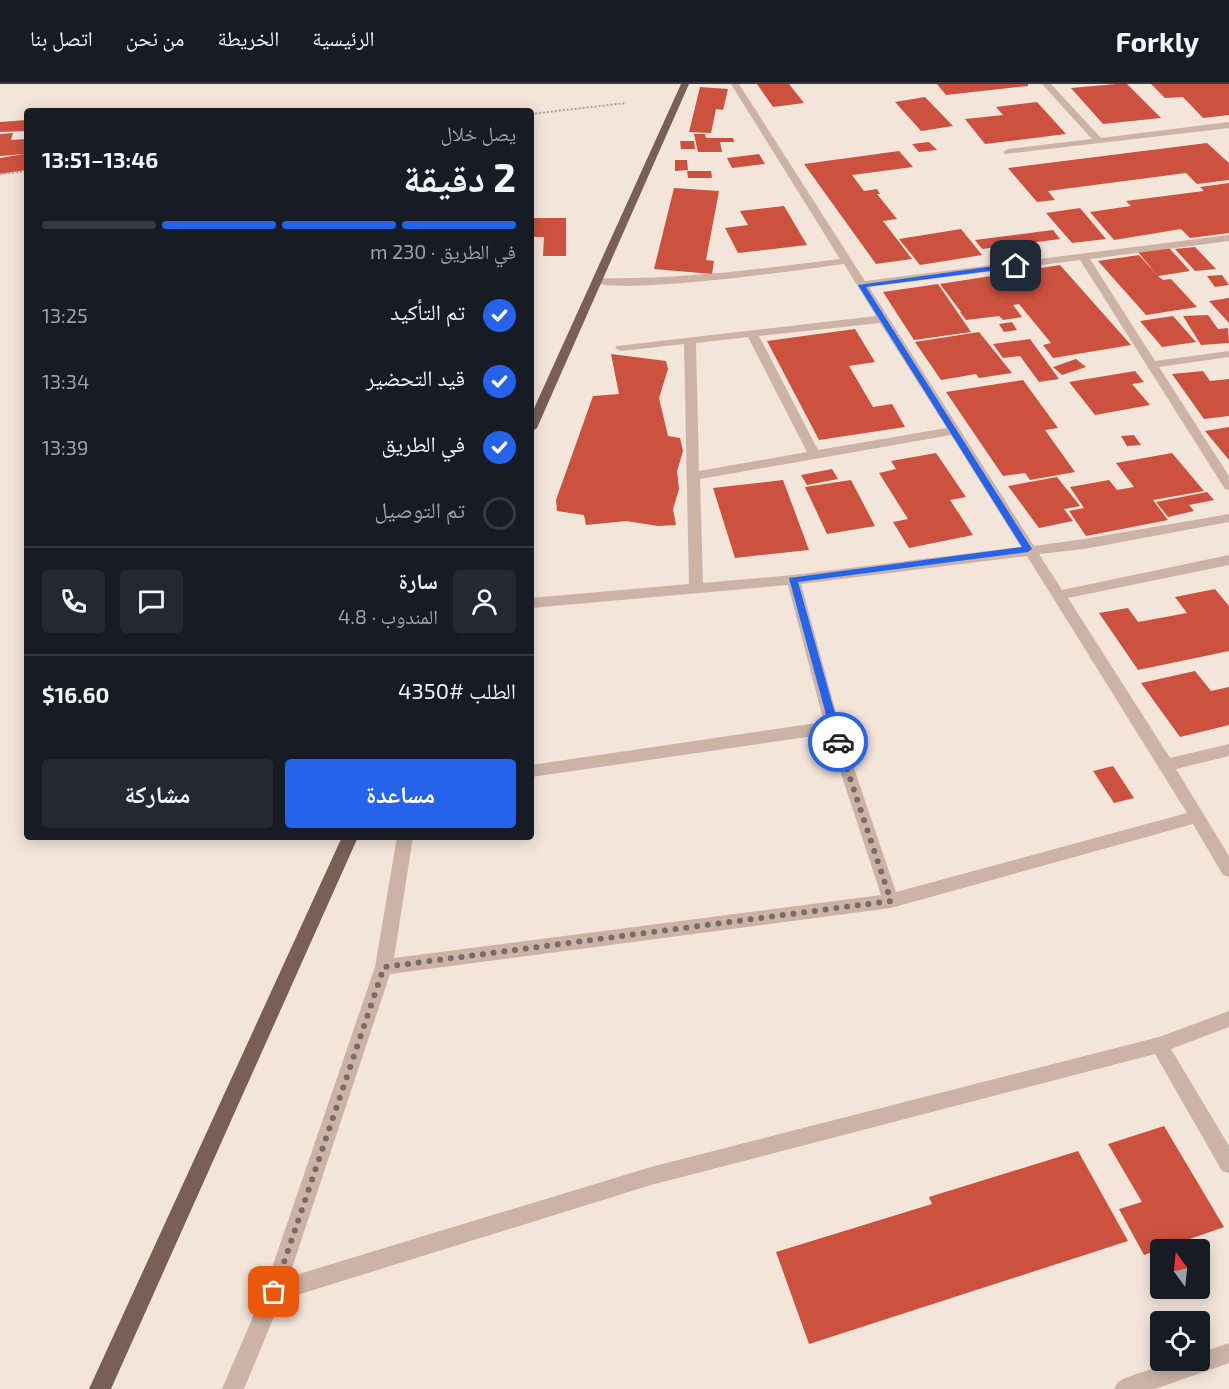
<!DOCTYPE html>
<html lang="ar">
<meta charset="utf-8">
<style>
body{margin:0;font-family:"Exo 2","Noto Naskh Arabic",sans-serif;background:#242831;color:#f1f3f6;direction:rtl;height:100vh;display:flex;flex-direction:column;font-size:22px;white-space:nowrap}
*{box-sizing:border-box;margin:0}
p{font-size:20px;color:#9ea1a6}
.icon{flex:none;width:33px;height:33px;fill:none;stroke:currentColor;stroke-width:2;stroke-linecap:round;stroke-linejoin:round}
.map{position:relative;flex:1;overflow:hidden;direction:ltr}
.panel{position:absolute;left:24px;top:24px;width:510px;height:732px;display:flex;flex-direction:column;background:#171b24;border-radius:6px;box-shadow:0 3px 15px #0003;direction:rtl}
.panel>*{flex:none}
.needle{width:39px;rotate:345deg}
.tools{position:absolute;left:1150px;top:1155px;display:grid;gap:12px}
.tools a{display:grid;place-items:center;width:60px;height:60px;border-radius:6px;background:#171b24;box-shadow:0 3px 15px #0003;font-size:30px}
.pin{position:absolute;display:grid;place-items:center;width:51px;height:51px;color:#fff;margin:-26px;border-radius:12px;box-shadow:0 3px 9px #0006}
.courier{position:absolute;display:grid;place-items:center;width:60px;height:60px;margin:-30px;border:4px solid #2563eb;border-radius:50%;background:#fff;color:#222;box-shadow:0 2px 8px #0007}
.head em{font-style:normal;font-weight:700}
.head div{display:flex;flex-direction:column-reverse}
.head{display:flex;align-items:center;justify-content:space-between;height:102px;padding:0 18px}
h1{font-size:39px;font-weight:700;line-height:45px}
.bar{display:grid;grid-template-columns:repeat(4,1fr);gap:9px 6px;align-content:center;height:72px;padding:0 18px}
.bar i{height:8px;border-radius:4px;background:#363941}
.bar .selected{background:#2563eb}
.bar p{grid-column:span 4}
.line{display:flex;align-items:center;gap:15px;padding:0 18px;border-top:2px solid #363941}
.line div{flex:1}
.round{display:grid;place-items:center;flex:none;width:63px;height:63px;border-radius:6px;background:#242831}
ol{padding:0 18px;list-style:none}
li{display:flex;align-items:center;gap:18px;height:66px}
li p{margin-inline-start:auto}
li .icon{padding:6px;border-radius:50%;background:#2563eb;color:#fff;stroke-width:4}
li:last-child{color:#9ea1a6}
li i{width:33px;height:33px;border:3px solid #363941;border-radius:50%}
.button{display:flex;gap:12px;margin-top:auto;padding:12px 18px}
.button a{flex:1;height:69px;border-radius:6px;background:#2563eb;color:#fff;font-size:24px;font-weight:700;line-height:69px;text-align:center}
.button a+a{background:#242831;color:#f1f3f6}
header{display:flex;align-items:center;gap:36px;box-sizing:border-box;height:84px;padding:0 30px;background:#171b24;border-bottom:2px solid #363941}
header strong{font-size:28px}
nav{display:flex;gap:33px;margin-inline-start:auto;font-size:21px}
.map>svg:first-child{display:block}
</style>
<header>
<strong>Forkly</strong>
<nav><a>الرئيسية</a><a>الخريطة</a><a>من نحن</a><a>اتصل بنا</a></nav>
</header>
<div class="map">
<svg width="1229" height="1305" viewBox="0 0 1229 1305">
<rect width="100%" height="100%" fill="#f3e5da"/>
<path fill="#cc523f" d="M757,0H789L804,19L773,23Z
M937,0H1028V2L946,11Z
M1116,0H1127L1161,34L1103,40L1071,4Z
M1151,0H1229V31L1203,34L1183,13L1165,14Z
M700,3L728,5L723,26L716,25L711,49L689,48Z
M925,13L953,42L921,47L895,18Z
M1037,18L1066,50L985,60L965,35L1003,31L996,23Z
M27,36V47L0,48V38Z
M13,49L11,56L27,55V86L0,90V74L24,70L0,72V50Z
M694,50H705L706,54H733L734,58H720L722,68H698Z
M680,57H694L695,65H681Z
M929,58L937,66L919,68L912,60Z
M1207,59L1229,79V96L1197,100L1186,89L1048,107L1055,116L1037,118L1008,84Z
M899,67L913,83L852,91L864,107L877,105L880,110H877L897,135L883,137L912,175L876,180L804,80Z
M759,70L765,80L732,84L727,74Z
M675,76H687L688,86L675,87Z
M687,87H711L712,94H688Z
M1229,99V149L1190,154L1181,145L1114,156L1090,128L1131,122L1126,117L1204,107L1200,103Z
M674,104L719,107L706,176L714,177L712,190L654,185Z
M784,122L807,161L738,169L725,144L748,141L740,127Z
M1080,124L1106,155L1072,159L1046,129Z
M531,134H566V172H543L544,153H531Z
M961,145L982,171L920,181L899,155Z
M1053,146L1060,155L982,165L975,156Z
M1195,163L1216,185L1195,187L1175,165Z
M1169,164L1190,187L1158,192L1163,196L1171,195L1197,223L1146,231L1098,177L1139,171L1157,191L1138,168Z
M1060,181L1131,261L1053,274L1043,261L1051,259L1019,220L1013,221L1022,233L1003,236L999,232L966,236L960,228L993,224L961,228L940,200Z
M1222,191L1229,201L1215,203L1207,192Z
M938,200L971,248L914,256L883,208Z
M1229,214V239L1209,217Z
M1208,231L1218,245L1228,244L1229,259L1201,261L1183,232Z
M1173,232L1196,258L1162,263L1140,237Z
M1012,238L1017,246L1004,248L999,240Z
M855,245L875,278L849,282L873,323L892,320L905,343L819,356L767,257Z
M979,248L1012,289L979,294L976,290L941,296L915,258Z
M1030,255L1059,295L1039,298L1020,272L1003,274L993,260Z
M611,270L666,277L668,285L659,314L668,352L680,354L683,367L677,387L679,405L673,425L676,441L658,442L626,437L586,441L584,431L557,427L556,416L593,312L619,310Z
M1076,275L1086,283L1062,291L1053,283Z
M1135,287L1144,298L1132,300L1150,321L1095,331L1069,298Z
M1203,287L1210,297L1229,295V332L1204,335L1172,290Z
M1023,296L1058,344L1045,346L1075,388L1030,396L1025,389L1003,392L946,308Z
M1229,343V376L1205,347Z
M1134,351L1141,361L1127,362L1121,352Z
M936,369L966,413L950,416L973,451L909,464L893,438L908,435L879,389L896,385L891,377Z
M1172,369L1204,407L1153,416L1168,436L1086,452L1069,427L1084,424L1070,403L1109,396L1117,406L1134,403L1116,379Z
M832,385L838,395L807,401L801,391Z
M1057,393L1080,422L1064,425L1073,437L1039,444L1008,402Z
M783,396L809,466L735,474L713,404Z
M851,396L875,442L827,450L805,403Z
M1207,408L1214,416L1189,421L1194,427L1168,433L1156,418Z
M1215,505L1229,522V567L1138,586L1099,529L1128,524L1138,538L1187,529L1175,513Z
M1195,587L1211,607L1229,603V641L1180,653L1141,599Z
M1113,682L1134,714L1114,719L1093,687Z
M1164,1042L1224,1143L1144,1171L1119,1125L1142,1118L1108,1060Z
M1078,1067L1128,1157L809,1260L776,1168L932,1120L929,1113Z"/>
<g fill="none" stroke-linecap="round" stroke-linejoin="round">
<path stroke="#b89d8f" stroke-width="2" stroke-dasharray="2 2" stroke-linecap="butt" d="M531,30L626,19
M0,90L27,87"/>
<path fill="#ccb3a5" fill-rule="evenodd" d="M731,0H739L865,197L1229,151V157L1090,175L1155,277L1229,267V273L1159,283L1229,392V406L1225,405L1080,176L869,203L1034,462L1084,455L1229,430V438L1084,465L1039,470L1062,506L1229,471V481L1068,514L1170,674L1229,660V672L1176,685L1229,772V793L1223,791L1193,740L891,824L390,890L289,1193L651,1083L1159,953L1229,927V943L1171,965L1229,1062V1089L1222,1087L1155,970L651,1101L281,1216L244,1305H222L264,1207L375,883L397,753H413L394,874L881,811L828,650L531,693V681L824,638L788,501L531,524V514L689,500L684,260L621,267L615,264L617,262L876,232L844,180C808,185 611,213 592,197L597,194C679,196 759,185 840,175ZM880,239L947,344L818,366L759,252ZM748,253L807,368L699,387L696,259ZM951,351L1021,463L793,491L703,499L700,395ZM1027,472L1187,729L896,808L840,643L801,500Z
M1042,0H1051L1101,54L1229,38V44L1005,70L1003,68L1008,65L1092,55Z
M1229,1259V1279L1155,1305H1114L1118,1298L1125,1294L1177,1276H1200V1269Z"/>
<path fill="#7a5f57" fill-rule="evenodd" d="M681,0H689L537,344L531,348V331Z
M342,753H358L111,1305H89Z"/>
</g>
<path fill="#2563eb" d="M1016,179L1019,183L866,203L1032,465L1028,468L798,498L843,658L838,661L834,660L789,494L1022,463L858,201Z"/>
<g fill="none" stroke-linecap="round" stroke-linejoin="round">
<path stroke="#796b66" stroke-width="6" stroke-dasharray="0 10.8" d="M274,1208L384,883L891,817L838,658"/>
</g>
</svg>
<div class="tools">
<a><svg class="needle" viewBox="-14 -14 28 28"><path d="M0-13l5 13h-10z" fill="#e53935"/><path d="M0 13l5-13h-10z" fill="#9ea1a6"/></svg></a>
<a><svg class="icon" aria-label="locate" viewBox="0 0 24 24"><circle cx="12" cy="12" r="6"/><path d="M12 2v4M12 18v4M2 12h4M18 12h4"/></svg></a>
</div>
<div class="pin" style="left:274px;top:1208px;background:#ea580c"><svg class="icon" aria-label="bag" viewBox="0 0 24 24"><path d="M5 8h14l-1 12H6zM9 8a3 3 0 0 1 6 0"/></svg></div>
<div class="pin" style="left:1016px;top:182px;background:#1f2937"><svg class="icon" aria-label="home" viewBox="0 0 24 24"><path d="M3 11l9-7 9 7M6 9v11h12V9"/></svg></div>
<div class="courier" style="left:838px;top:658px"><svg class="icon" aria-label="car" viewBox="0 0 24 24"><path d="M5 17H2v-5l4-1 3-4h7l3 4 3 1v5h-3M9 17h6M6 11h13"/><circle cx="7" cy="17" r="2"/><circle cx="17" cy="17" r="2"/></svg></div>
<section class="panel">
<div class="head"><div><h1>2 دقيقة</h1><p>يصل خلال</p></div><em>13:46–13:51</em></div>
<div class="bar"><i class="selected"></i><i class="selected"></i><i class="selected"></i><i></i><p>في الطريق · 230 m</p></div>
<ol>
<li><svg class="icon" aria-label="check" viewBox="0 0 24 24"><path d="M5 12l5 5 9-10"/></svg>تم التأكيد<p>13:25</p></li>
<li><svg class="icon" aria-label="check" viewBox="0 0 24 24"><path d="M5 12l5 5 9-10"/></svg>قيد التحضير<p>13:34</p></li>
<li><svg class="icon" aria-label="check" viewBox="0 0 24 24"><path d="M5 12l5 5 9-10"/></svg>في الطريق<p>13:39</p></li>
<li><i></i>تم التوصيل</li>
</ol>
<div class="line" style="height:108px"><a class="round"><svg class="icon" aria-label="person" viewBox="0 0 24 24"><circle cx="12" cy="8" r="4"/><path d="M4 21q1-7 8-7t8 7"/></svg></a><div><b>سارة</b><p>المندوب · 4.8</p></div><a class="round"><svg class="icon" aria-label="chat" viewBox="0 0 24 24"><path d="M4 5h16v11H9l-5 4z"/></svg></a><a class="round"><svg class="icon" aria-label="phone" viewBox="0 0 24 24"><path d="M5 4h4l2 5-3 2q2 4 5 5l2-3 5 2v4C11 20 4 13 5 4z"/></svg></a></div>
<div class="line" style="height:78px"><div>الطلب #4350</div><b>$16.60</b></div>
<div class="button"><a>مساعدة</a><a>مشاركة</a></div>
</section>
</div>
